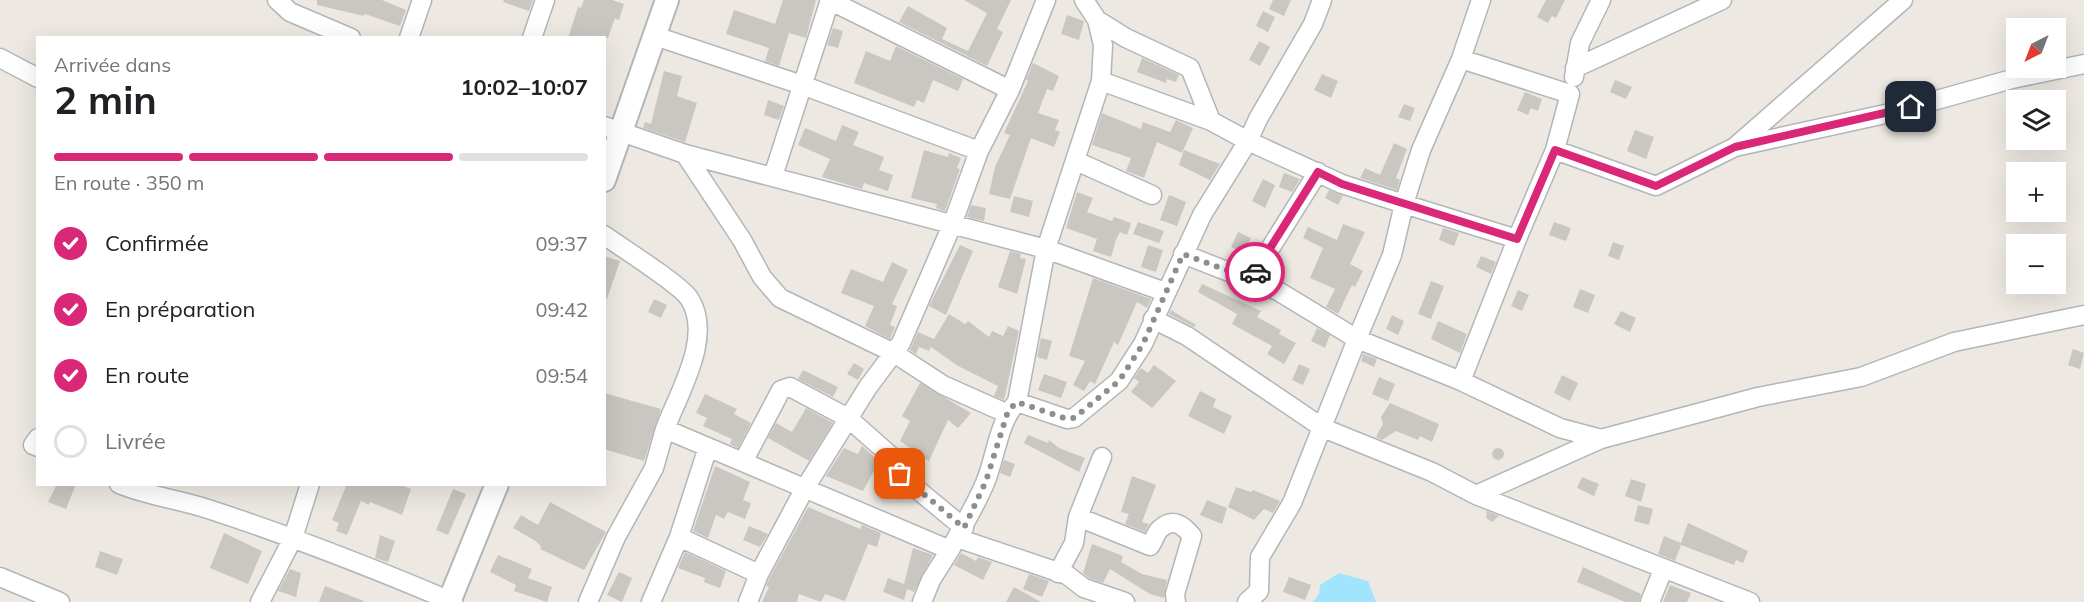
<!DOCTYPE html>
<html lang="fr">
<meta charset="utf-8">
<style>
body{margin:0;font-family:Mulish,sans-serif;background:#f6f6f6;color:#202124;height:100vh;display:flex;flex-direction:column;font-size:22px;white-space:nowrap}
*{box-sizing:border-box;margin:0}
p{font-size:20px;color:#757577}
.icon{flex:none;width:33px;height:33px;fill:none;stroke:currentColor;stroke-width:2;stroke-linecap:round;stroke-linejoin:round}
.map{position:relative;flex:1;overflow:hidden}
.panel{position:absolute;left:36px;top:36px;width:570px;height:450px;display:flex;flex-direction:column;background:#fff;border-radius:0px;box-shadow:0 6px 24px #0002}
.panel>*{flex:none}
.needle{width:39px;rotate:222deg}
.tools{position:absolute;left:2006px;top:18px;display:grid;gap:12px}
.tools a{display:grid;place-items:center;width:60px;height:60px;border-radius:0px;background:#fff;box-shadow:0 6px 24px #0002;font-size:30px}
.pin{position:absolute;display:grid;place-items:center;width:51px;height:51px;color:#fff;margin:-26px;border-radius:12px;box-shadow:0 3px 9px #0006}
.courier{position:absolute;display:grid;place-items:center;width:60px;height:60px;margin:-30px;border:4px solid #db2777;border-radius:50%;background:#fff;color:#222;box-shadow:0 2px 8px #0007}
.head em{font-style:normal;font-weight:700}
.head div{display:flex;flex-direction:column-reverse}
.head{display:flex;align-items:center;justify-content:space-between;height:102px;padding:0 18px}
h1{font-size:39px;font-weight:700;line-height:45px}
.bar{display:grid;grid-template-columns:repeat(4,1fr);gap:9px 6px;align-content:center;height:72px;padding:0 18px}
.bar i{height:8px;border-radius:4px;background:#e0e0e0}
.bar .current{background:#db2777}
.bar p{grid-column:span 4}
ol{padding:0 18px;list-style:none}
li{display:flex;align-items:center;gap:18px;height:66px}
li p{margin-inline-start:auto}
li .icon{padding:6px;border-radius:50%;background:#db2777;color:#fff;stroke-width:4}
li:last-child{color:#757577}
li i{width:33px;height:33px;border:3px solid #e0e0e0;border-radius:50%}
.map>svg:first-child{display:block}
</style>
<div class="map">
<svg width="2084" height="602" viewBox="0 0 2084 602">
<rect width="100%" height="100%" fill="#ede9e2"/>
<path fill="#a0e4fe" d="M1339,573L1368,581L1376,602H1313L1319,594L1320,585Z"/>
<path fill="#cac6c1" d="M317,0H382L406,10L400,26L365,14L364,16L317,5Z
M504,0H533L529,11L503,2Z
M584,0H612L624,4L619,20L615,18L608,38H568L578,7L581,8Z
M783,0H816L806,38L789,33L779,66L765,61L769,48L726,34L734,10L775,24Z
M964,0H1011L997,29L1003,32L987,66L899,22L908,6L947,28L942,39L968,51L987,13Z
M1273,0H1291L1284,16L1269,9Z
M1546,0H1565L1556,18L1552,16L1548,23L1537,17Z
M1263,11L1275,17L1268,32L1256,26Z
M1067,15L1084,21L1079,40L1061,34Z
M833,28L843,31L838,48L827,45Z
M1259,41L1270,47L1260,66L1249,60Z
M896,46L963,79L958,91L933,80L924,103L917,100L914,107L854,83L866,51L890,61Z
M1142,58L1179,75L1176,82L1167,79L1166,83L1137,72Z
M1033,63L1059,76L1053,91L1047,89L1038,113L1059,120L1055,130L1060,132L1054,147L1031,138L1010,199L989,194L995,167L1010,135L1004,133L1028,81L1026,80Z
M664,71L682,76L677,96L697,103L685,142L643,128L645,122L651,124Z
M1322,74L1338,81L1331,98L1314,90Z
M1615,80L1632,87L1626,99L1610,92Z
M1525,92L1542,99L1538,111L1531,108L1528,115L1517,110Z
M768,100L784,106L779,120L764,115Z
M1404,104L1415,108L1410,121L1398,117Z
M1102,113L1141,129L1143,122L1170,132L1176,120L1193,128L1182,153L1157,142L1144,178L1126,171L1131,158L1092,145Z
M842,125L859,132L853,145L884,157L879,170L893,175L888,191L864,183L862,189L822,177L830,159L798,145L805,128L836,141Z
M1635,130L1654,137L1646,159L1627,151Z
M1394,143L1407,149L1396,178L1400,180L1397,190L1360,178L1365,168L1380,175Z
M924,150L948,157L949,153L961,158L957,168L960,169L945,211L936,208L937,204L911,198Z
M1184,150L1220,164L1210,180L1179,165Z
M1284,173L1300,179L1292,192L1279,187Z
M1263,179L1275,185L1265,208L1252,201Z
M1329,190L1343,196L1338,205L1325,198Z
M1077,192L1093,198L1087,212L1112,221L1114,217L1131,223L1127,235L1120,232L1116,240L1111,257L1093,251L1097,239L1066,228Z
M1169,195L1186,202L1177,226L1160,220Z
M1014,196L1033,201L1029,217L1010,212Z
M971,205L986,208L984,221L967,217Z
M1138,222L1164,231L1159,243L1133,234Z
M1554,222L1571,228L1566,241L1549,235Z
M1343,224L1365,232L1350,264L1363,271L1355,287L1352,285L1338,314L1326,307L1335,289L1310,278L1323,248L1303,238L1308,227L1337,240Z
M1443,228L1459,233L1454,246L1439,240Z
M1238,232L1251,238L1243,253L1231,247Z
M1613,242L1624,246L1619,260L1608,256Z
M960,245L973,251L946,315L929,306Z
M1148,245L1163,250L1156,272L1141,267Z
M1010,251L1021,254L1020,258L1026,259L1017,294L998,287Z
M604,256L620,261L607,299H604Z
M1481,256L1496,262L1491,274L1476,267Z
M892,262L908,270L892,304L897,306L890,325L895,327L890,339L865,326L874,306L841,293L851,269L883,282Z
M1093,278L1151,299L1147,308L1137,302L1118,345L1114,342L1095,384L1090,381L1084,391L1073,385L1085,361L1069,356Z
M1431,281L1444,286L1431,319L1418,314Z
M1202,284L1261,311L1257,317L1281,330L1279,334L1296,343L1284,364L1267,354L1272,346L1232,324L1237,314L1198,292Z
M1580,289L1595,295L1588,313L1573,307Z
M1518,290L1529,295L1522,311L1511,306Z
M654,299L667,305L661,318L648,312Z
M1171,310L1196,325L1194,327L1169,314Z
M1621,311L1636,318L1630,332L1614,324Z
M949,314L965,324L968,321L989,337L992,331L1003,336L1008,326L1019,331L1004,400L994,396L998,386L958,366L931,347L929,351L919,347L916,354L910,350L918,332L934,339Z
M1392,315L1404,321L1398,335L1386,329Z
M1438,321L1467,334L1460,353L1431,339Z
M1317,328L1330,335L1325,348L1311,341Z
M1041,338L1052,341L1047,360L1037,357Z
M2073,349L2084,353L2080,369L2068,365Z
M1363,354L1377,359L1374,367L1361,361Z
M854,363L864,369L858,380L847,374Z
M1299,364L1310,369L1303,385L1292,380Z
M1154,365L1176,381L1152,408L1131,392L1139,382L1134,378L1141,368L1148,373Z
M803,370L838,387L833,397L798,379Z
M1044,374L1067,382L1061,398L1038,390Z
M1562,375L1578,383L1570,401L1554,393Z
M1379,377L1395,384L1388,401L1372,394Z
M920,383L971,413L958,428L948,420L929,461L900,441L910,421L902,416Z
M1200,391L1216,399L1213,407L1232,416L1224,434L1188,416Z
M604,393L661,409L644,461L604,449Z
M705,394L737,409L734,414L751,423L738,448L730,444L732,439L703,426L707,418L696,413Z
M1390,403L1439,424L1432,442L1420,436L1418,440L1396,431L1382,440L1376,437L1383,424L1381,417Z
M806,408L833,423L809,461L768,438L776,423L792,432Z
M1028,435L1048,443L1049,440L1059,448L1085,458L1079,472L1024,443Z
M862,446L879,461L863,491L826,476L844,448L858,454Z
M1492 454a6 6 0 1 1 12 0a6 6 0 1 1-12 0Z
M1004,460L1015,464L1010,477L1000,473Z
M715,466L750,482L743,500L751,503L745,519L728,512L724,519L716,515L708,538L693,531Z
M1132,476L1156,485L1142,522L1149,524L1145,532L1125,524L1129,514L1121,512Z
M1582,477L1599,484L1594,496L1577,488Z
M1631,479L1646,484L1641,502L1625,496Z
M57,484H76L66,509L48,502Z
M347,484H399L411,489L402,515L370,502L369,505L361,501L347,535L336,531L339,523L332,520Z
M1236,487L1251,492L1253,490L1280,501L1273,513L1264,509L1254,520L1228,507Z
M453,489L466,494L448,535L436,530Z
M1207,500L1227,508L1222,524L1200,515Z
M550,502L606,532L584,570L540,549L541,546L534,540L513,528L521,515L538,525Z
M1638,505L1653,509L1649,525L1634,521Z
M808,507L860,529L862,525L881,533L877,547L868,544L845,601L825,594L821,602L799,594L797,602H762L769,587L766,586L769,579Z
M1487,511L1499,516L1492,522L1486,518Z
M1688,523L1748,551L1743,563L1736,560L1734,565L1681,545L1675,561L1658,554L1664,536L1681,543Z
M749,526L768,534L760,547L743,540Z
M224,533L262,551L248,584L210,568Z
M380,535L395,541L388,562L375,558Z
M1092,544L1123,556L1121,562L1142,574L1167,580L1164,598L1150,594L1110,569L1103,583L1089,578L1083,573Z
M913,548L933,555L914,592L907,589L904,600L883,592L888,578L904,584Z
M100,551L123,559L117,575L95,567Z
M685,552L726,571L720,588L704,582L705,578L678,568Z
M961,553L976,561L978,557L992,562L983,580L954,565Z
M498,555L532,569L528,578L552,587L547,602L514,591L516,585L490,572Z
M1583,567L1641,594L1639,602H1625L1577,582Z
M290,569L301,573L296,597L278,591Z
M619,572L632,578L622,602L607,595Z
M1029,574L1049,581L1042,597L1023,589Z
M1289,577L1311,585L1305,600L1283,592Z
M1670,585L1691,593L1687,602H1663Z
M325,586L364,601V602H319Z
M1014,587L1041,602H1006Z"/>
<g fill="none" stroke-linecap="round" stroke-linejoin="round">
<g stroke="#b2b6b9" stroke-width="21">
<path id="minor" d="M277,0L290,12L351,38
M829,0L1010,90
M1097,20L1126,38L1190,68L1211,121L1248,141L1342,184L1404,204L1421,150L1461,59L1481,0
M655,36L802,85L979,151
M409,38L422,0
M532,38L545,0
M0,58L38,78
M1461,59L1570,94L1555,150L1517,239
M1575,68L1722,0
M1574,77L1580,43L1601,0
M1101,81L1211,121
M604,126L685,154L1046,249L1165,292
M1736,146L1903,0
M1555,150L1656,186L1735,147L1890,113L2012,79L2084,64
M685,154L742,240L762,277L780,298L894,353L943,385L1008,414
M1076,161L1152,195
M773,176L830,0
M604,235C622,248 678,283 689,298C714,336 679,392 665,429
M1183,254L1278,291L1357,339L1292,503L1260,557L1259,591L1247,602
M1251,279L1318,172
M1153,319L1187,336L1323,428L1432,472L1476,495L1601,439L1758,397L1861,377L1954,342L2084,315
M1461,381L1517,239L1404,204L1392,255L1357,339L1461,381L1560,428L1601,439
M1017,402L1067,419L1074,418L1119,381L1143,344L1202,215L1248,141L1258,119L1313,24L1322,0
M38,438L33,445L38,447
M744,460L781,390L790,387L848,418L891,456L907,481L964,528
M119,484C148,496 178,499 208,509C291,536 373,568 453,602
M1476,495L1750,602
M1078,517L1150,546C1154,541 1156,532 1160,529C1173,517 1183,525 1192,536L1175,594L1176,602
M679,537L759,574
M957,538L1067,575L1084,588L1125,602
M1058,573L1074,543L1078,517L1102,457
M0,577L60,602
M260,602L293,538L310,484
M588,602L616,537L654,468L665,429L950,550C962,527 975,507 985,483C996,457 998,422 1017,402L1046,249L1101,81L1103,45L1097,20L1084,0
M651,602L679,537L708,447
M748,602L759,574L805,488L868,387L901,343L952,225L979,151L1010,90L1046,0
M922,602L931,580L950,550
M1650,602L1663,570"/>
</g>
<g stroke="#b2b6b9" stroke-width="26">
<path id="tertiary" d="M604,180L667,0
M449,602L497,484"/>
</g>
<use href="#minor" stroke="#fff" stroke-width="18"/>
<use href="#tertiary" stroke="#fff" stroke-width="22"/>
</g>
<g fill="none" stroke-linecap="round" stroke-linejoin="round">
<path stroke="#8d8f8f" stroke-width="6" stroke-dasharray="0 10.8" d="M900,474L964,528L986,481L1008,411L1017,402L1067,419L1074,418L1119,381L1143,344L1183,254L1251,279L1255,272"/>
<path stroke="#db2777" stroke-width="8" d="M1255,272L1318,172L1342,184L1517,239L1555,150L1656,186L1735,147L1911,107"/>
</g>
</svg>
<div class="tools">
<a><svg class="needle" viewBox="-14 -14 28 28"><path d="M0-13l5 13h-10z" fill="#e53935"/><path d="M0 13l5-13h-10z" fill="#757577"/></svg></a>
<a><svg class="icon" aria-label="layers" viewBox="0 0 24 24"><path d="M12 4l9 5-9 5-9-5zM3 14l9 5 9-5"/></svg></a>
<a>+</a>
<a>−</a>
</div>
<div class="pin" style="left:900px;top:474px;background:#ea580c"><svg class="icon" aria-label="bag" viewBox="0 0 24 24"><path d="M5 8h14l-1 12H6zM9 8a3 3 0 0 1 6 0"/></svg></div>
<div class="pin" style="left:1911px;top:107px;background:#1f2937"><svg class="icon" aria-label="home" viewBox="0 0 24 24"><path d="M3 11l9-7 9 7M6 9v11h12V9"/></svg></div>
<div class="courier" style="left:1255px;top:272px"><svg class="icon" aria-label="car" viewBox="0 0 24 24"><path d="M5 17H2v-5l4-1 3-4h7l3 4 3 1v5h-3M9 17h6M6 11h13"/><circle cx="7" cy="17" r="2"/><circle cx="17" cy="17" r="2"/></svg></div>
<section class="panel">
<div class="head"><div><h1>2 min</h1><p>Arrivée dans</p></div><em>10:02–10:07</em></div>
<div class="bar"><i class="current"></i><i class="current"></i><i class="current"></i><i></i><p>En route · 350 m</p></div>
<ol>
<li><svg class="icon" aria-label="check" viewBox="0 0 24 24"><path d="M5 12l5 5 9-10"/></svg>Confirmée<p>09:37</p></li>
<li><svg class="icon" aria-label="check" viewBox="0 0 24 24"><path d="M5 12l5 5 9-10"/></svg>En préparation<p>09:42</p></li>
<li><svg class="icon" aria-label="check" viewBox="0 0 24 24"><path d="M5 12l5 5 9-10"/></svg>En route<p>09:54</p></li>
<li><i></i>Livrée</li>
</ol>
</section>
</div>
